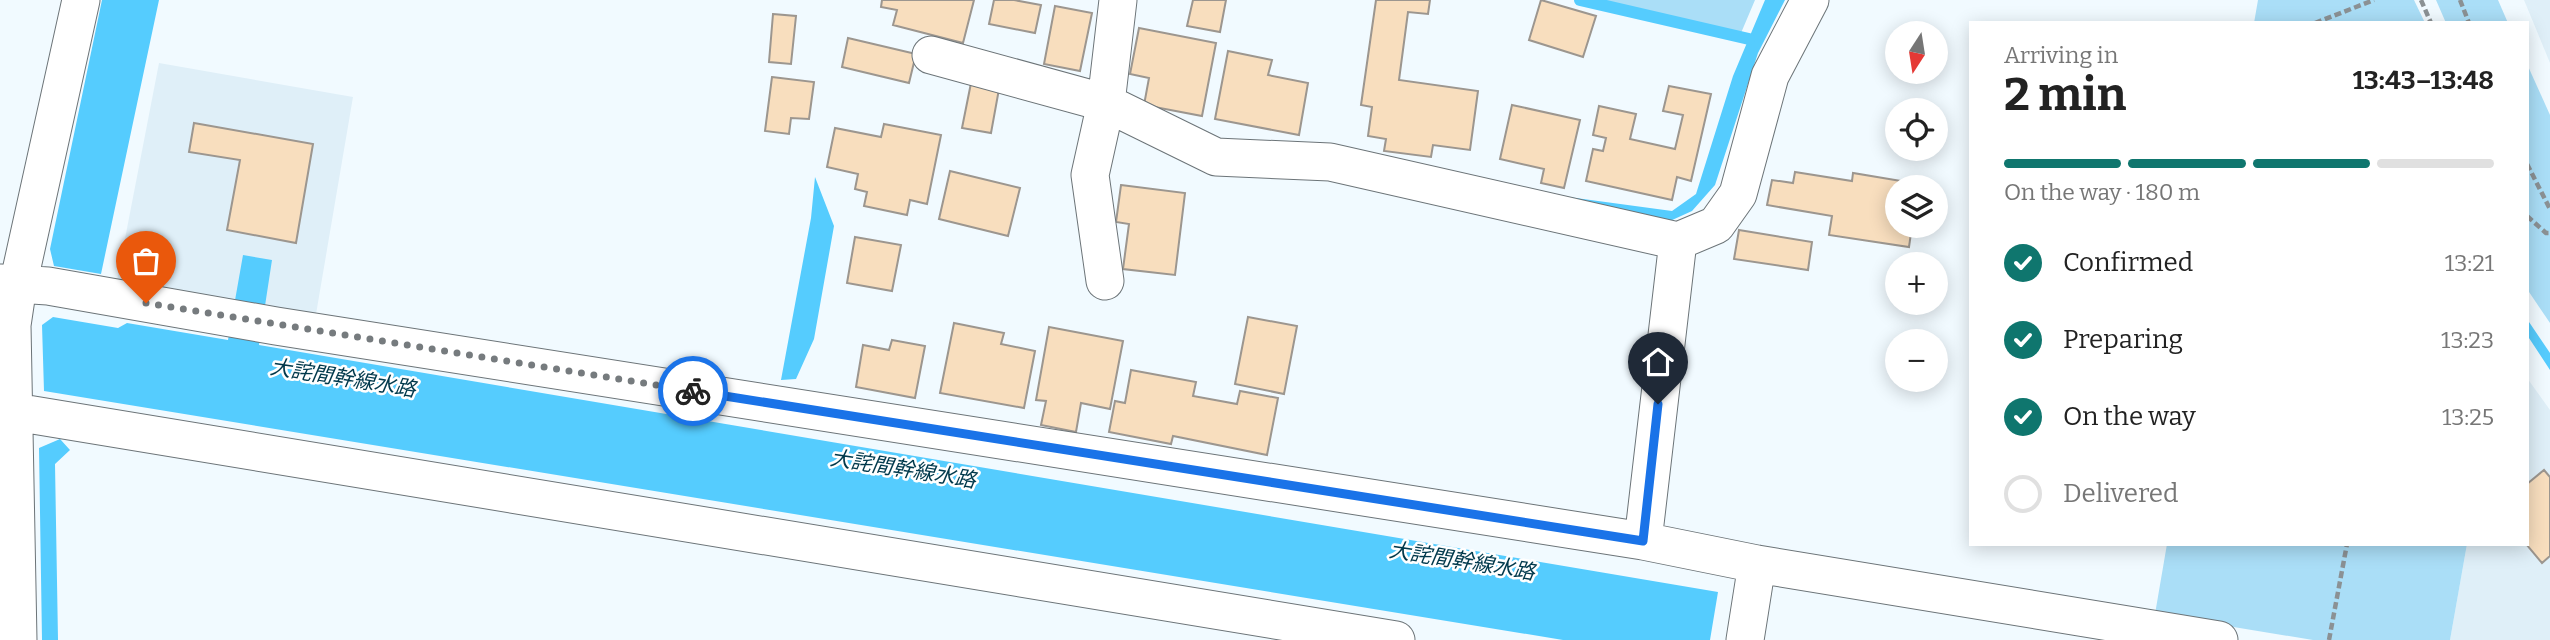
<!DOCTYPE html>
<meta charset="utf-8">
<style>
body{margin:0;font-family:Bitter,"Noto Sans JP",serif;background:#f6f6f6;color:#222;height:100vh;display:flex;flex-direction:column;font-size:26px;white-space:nowrap}
*{box-sizing:border-box;margin:0}
p{font-size:23px;color:#767676}
.icon{flex:none;width:38px;height:38px;fill:none;stroke:currentColor;stroke-width:2;stroke-linecap:round;stroke-linejoin:round}
.map{position:relative;flex:1;overflow:hidden}
.drawer{position:absolute;left:1969px;top:21px;width:560px;height:525px;display:flex;flex-direction:column;background:#fff;border-radius:0px;box-shadow:0 4px 18px #0003}
.drawer>*{flex:none}
.needle{width:46px;rotate:192deg}
.tools{position:absolute;left:1885px;top:21px;display:grid;gap:14px}
.tools a{display:grid;place-items:center;width:63px;height:63px;border-radius:50%;background:#fff;box-shadow:0 4px 18px #0003;font-size:35px}
.pin{position:absolute;display:grid;place-items:center;width:60px;height:60px;color:#fff;margin:-72px -30px;border-radius:50% 50% 50% 0;rotate:-45deg;box-shadow:0 0 7px #0007}
.pin .icon{rotate:45deg}
.courier{position:absolute;display:grid;place-items:center;width:70px;height:70px;margin:-35px;border:5px solid #1a73e8;border-radius:50%;background:#fff;color:#222;box-shadow:0 2px 9px #0007}
.head em{font-style:normal;font-weight:700}
.head div{display:flex;flex-direction:column-reverse}
.head{display:flex;align-items:center;justify-content:space-between;height:119px;padding:0 35px}
h1{font-size:46px;font-weight:700;line-height:52px}
.bar{display:grid;grid-template-columns:repeat(4,1fr);gap:10px 7px;align-content:center;height:84px;padding:0 35px}
.bar i{height:9px;border-radius:5px;background:#e0e0e0}
.bar .on{background:#0f766e}
.bar p{grid-column:span 4}
ol{padding:0 35px;list-style:none}
li{display:flex;align-items:center;gap:21px;height:77px}
li p{margin-inline-start:auto}
li .icon{padding:7px;border-radius:50%;background:#0f766e;color:#fff;stroke-width:4}
li:last-child{color:#767676}
li i{width:38px;height:38px;border:4px solid #e0e0e0;border-radius:50%}
.map>svg:first-child{display:block}
</style>
<div class="map">
<svg width="2550" height="640" viewBox="0 0 2550 640">
<rect width="100%" height="100%" fill="#f1faff"/>
<path fill="#dfeff8" d="M2524,0H2550V63Z
M159,63L353,97L315,320L117,280Z
M2527,378L2550,410V640H2450L2467,544H2527Z"/>
<path fill="#aadef7" d="M1603,0H1755L1741,33Z
M2258,0H2414L2425,23H2254Z
M2436,0H2498L2508,23H2446Z
M2527,64L2550,115V323L2527,289Z
M2167,544H2467L2450,640H2313L2155,614Z"/>
<path fill="#55ccfe" d="M102,0H159L101,274L54,266L50,249Z
M1765,0H1785L1758,53L1715,185L1692,211L1670,221L1510,189L1672,211L1696,194L1733,76Z
M815,177L834,226L814,339L796,379L781,380L811,218Z
M243,255L272,260L259,345L1718,592L1710,640H1563L44,391L42,325L53,317L118,328L127,323L228,340Z
M2527,319L2550,353V370L2527,335Z
M60,439L70,450L55,464L58,640H42L39,448Z"/>
<g fill="none" stroke-linecap="round" stroke-linejoin="round">
<path stroke="#55ccfe" stroke-width="12" d="M1580,0L1749,39"/>
</g>
<path fill="#f8debe" stroke="#9c968f" stroke-width="2" d="M882,0H974L963,43L893,25L897,10L881,7Z
M994,0H1014L1041,5L1035,33L989,24Z
M1193,0H1226L1220,32L1187,26Z
M1376,0H1430L1428,14L1408,12L1399,80L1478,91L1470,150L1433,145L1431,157L1384,151L1386,139L1368,136L1372,107L1361,105Z
M1541,0L1596,16L1583,57L1529,40Z
M1055,6L1092,13L1080,71L1044,64Z
M773,14L796,16L791,64L769,62Z
M1139,28L1216,43L1202,116L1144,105L1149,78L1130,74Z
M848,38L916,54L909,83L842,67Z
M1228,51L1272,60L1268,75L1308,83L1299,135L1215,119Z
M772,77L814,82L809,119L791,118L789,134L765,131Z
M971,83L999,89L991,133L962,128Z
M1669,86L1711,94L1691,181L1677,177L1672,200L1586,181L1593,149L1603,151L1606,138L1593,135L1599,106L1636,114L1630,139L1675,149L1683,115L1663,111Z
M1512,105L1580,120L1564,188L1541,183L1544,169L1500,159Z
M194,123L313,144L296,243L227,230L240,160L189,152Z
M884,124L941,135L927,204L910,200L907,215L864,206L867,192L855,189L858,174L827,167L835,128L881,137Z
M950,171L1020,188L1008,236L939,219Z
M1795,172L1852,181L1853,173L1919,184L1918,187H1897V226H1912L1909,247L1829,235L1832,216L1767,205L1772,180L1793,183Z
M1121,185L1185,193L1175,275L1123,269L1129,224L1116,222Z
M1739,230L1812,242L1808,270L1734,259Z
M855,237L901,245L892,291L847,283Z
M1248,317L1297,326L1284,394L1235,384Z
M954,323L1004,333L1001,344L1035,351L1024,408L940,393Z
M1049,327L1123,341L1110,409L1081,403L1076,432L1041,425L1046,401L1036,400Z
M892,340L925,346L915,398L856,387L863,345L889,350Z
M1131,370L1196,382L1193,396L1237,404L1240,391L1278,398L1267,455L1173,436L1171,444L1109,432L1115,401L1125,403Z
M2544,470L2550,477V556L2542,563L2526,544L2527,484Z"/>
<g fill="none" stroke-linecap="round" stroke-linejoin="round">
<g stroke="#6c7478" stroke-width="39">
<path id="street" d="M1118,0L1106,103L1216,157L1330,162L1678,241L1716,225L1738,194L1770,76L1810,0
M931,55L1106,103L1090,175L1105,281
M0,283L48,286L276,326L1643,541L1757,564L2219,640
M15,412L1396,640
M1643,541L1678,241
M18,640L12,325L18,285L81,0
M1745,640L1757,564"/>
</g>
<path stroke="#8b9194" stroke-width="4.5" stroke-dasharray="7 3.5" stroke-linecap="butt" d="M2421,0L2431,23
M2460,0L2469,23
M2315,23L2374,0
M2527,164L2550,209
M2527,216L2546,233H2550
M2329,640L2347,544"/>
<use href="#street" stroke="#fff" stroke-width="37"/>
</g>
<g fill="none" stroke-linecap="round" stroke-linejoin="round">
<path stroke="#767b7e" stroke-width="7" stroke-dasharray="0 12.6" d="M146,303L693,391"/>
<path stroke="#1a73e8" stroke-width="9" d="M693,391L1643,541L1658,404"/>
</g>
<g text-anchor="middle" dominant-baseline="central" stroke-width="5" stroke-linejoin="round" paint-order="stroke">
<g font-size="21" font-style="italic" fill="#01394c" stroke="#fff">
<text transform="translate(343 378) rotate(9)">大詫間幹線水路</text>
<text transform="translate(903 469) rotate(9)">大詫間幹線水路</text>
<text transform="translate(1462 561) rotate(9)">大詫間幹線水路</text>
</g>
</g>
</svg>
<div class="tools">
<a><svg class="needle" viewBox="-14 -14 28 28"><path d="M0-13l5 13h-10z" fill="#e53935"/><path d="M0 13l5-13h-10z" fill="#767676"/></svg></a>
<a><svg class="icon" aria-label="locate" viewBox="0 0 24 24"><circle cx="12" cy="12" r="6"/><path d="M12 2v4M12 18v4M2 12h4M18 12h4"/></svg></a>
<a><svg class="icon" aria-label="layers" viewBox="0 0 24 24"><path d="M12 4l9 5-9 5-9-5zM3 14l9 5 9-5"/></svg></a>
<a>+</a>
<a>−</a>
</div>
<div class="pin" style="left:146px;top:303px;background:#ea580c"><svg class="icon" aria-label="bag" viewBox="0 0 24 24"><path d="M5 8h14l-1 12H6zM9 8a3 3 0 0 1 6 0"/></svg></div>
<div class="pin" style="left:1658px;top:404px;background:#1f2937"><svg class="icon" aria-label="home" viewBox="0 0 24 24"><path d="M3 11l9-7 9 7M6 9v11h12V9"/></svg></div>
<div class="courier" style="left:693px;top:391px"><svg class="icon" aria-label="bike" viewBox="0 0 24 24"><circle cx="6" cy="16" r="4"/><circle cx="18" cy="16" r="4"/><path d="M6 16l4-8h5l3 8M10 8l3 8H6M13 5h3"/></svg></div>
<section class="drawer">
<div class="head"><div><h1>2 min</h1><p>Arriving in</p></div><em>13:43–13:48</em></div>
<div class="bar"><i class="on"></i><i class="on"></i><i class="on"></i><i></i><p>On the way · 180 m</p></div>
<ol>
<li><svg class="icon" aria-label="check" viewBox="0 0 24 24"><path d="M5 12l5 5 9-10"/></svg>Confirmed<p>13:21</p></li>
<li><svg class="icon" aria-label="check" viewBox="0 0 24 24"><path d="M5 12l5 5 9-10"/></svg>Preparing<p>13:23</p></li>
<li><svg class="icon" aria-label="check" viewBox="0 0 24 24"><path d="M5 12l5 5 9-10"/></svg>On the way<p>13:25</p></li>
<li><i></i>Delivered</li>
</ol>
</section>
</div>
